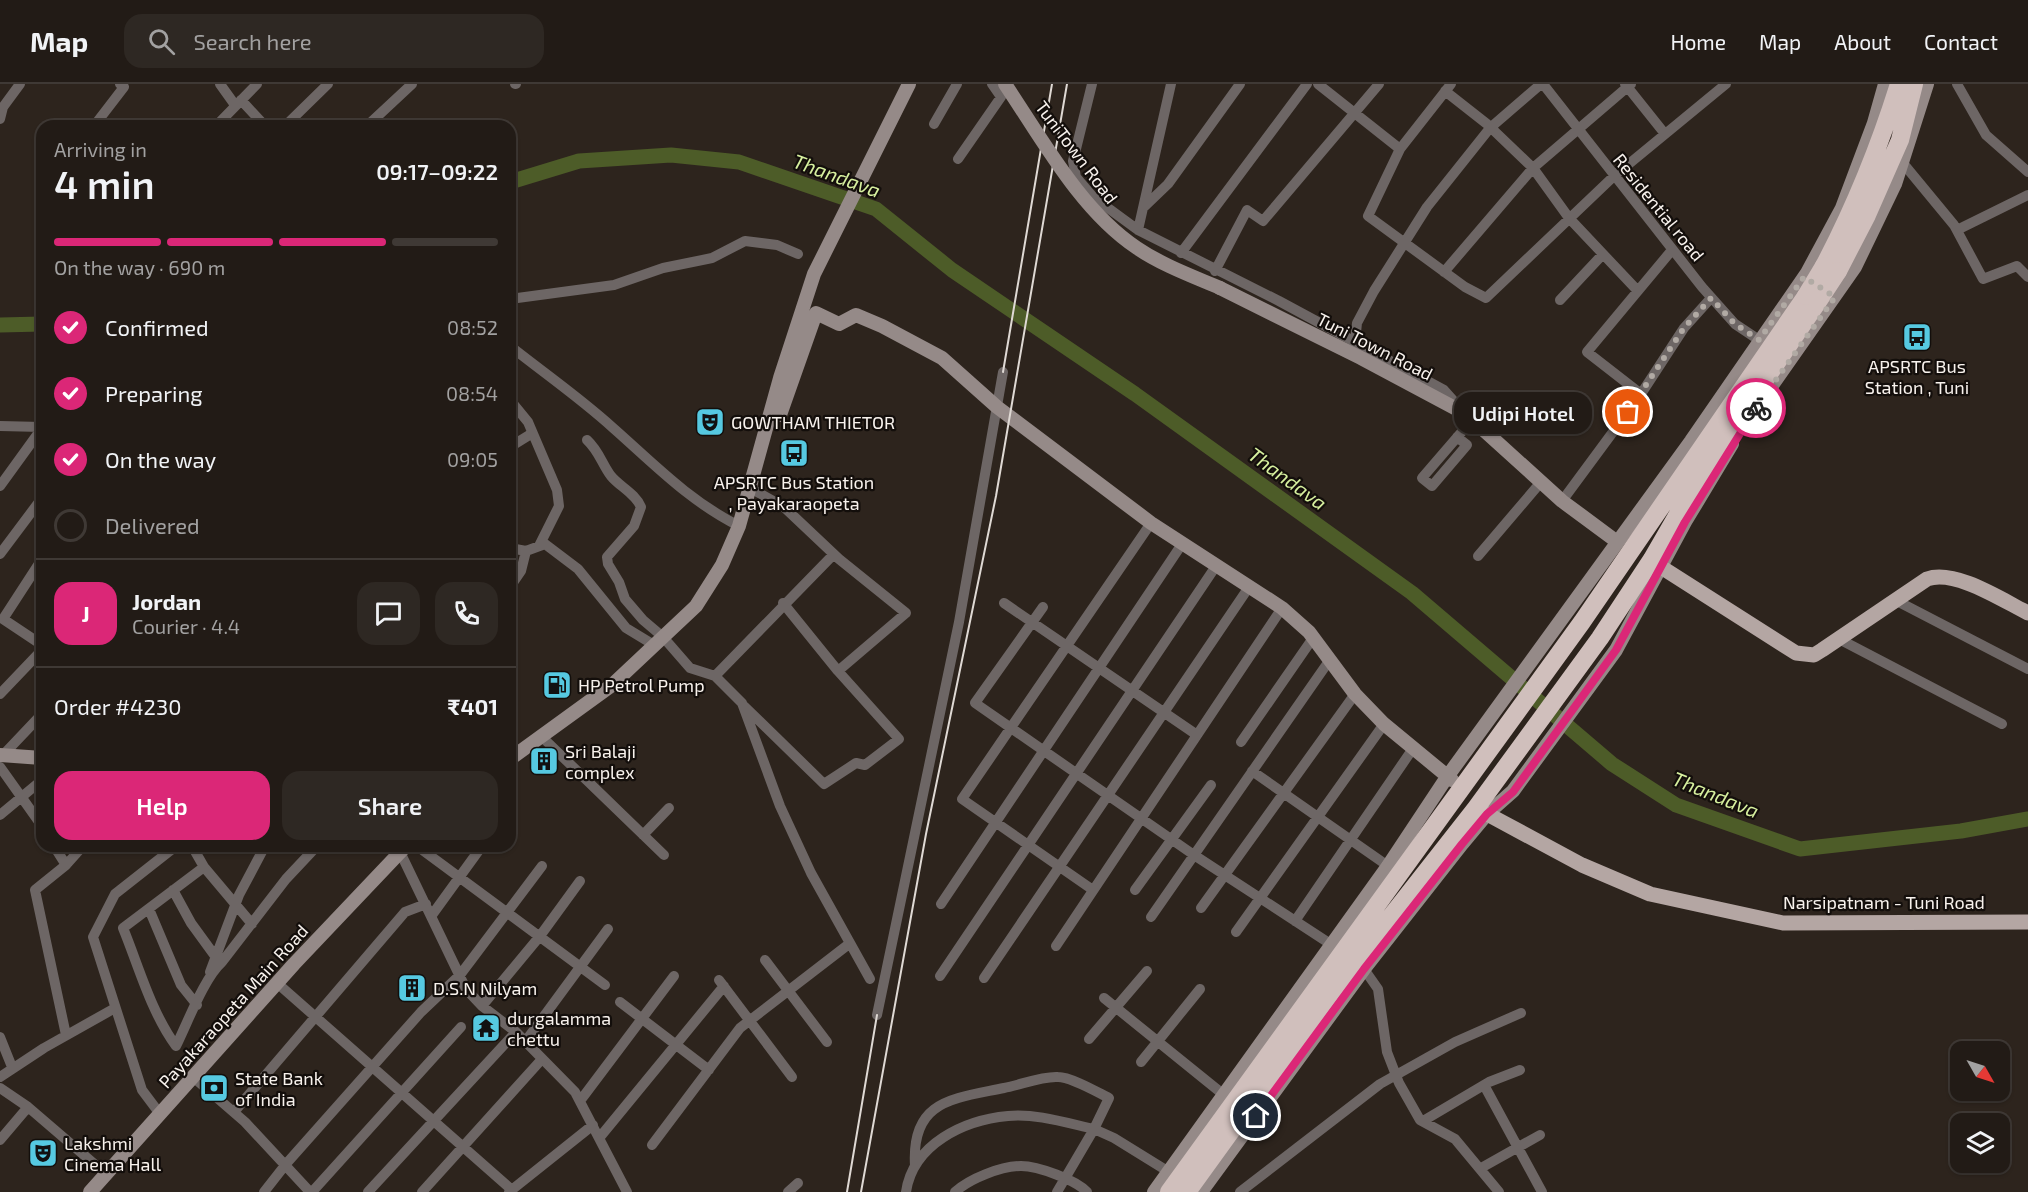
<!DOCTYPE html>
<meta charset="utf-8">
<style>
body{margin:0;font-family:"Exo 2",sans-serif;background:#2e2823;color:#f1f3f6;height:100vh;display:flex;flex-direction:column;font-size:22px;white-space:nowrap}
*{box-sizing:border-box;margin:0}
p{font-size:20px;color:#a2a1a1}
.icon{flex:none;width:33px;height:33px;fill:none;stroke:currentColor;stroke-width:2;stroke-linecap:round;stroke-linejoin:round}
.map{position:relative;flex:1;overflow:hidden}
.side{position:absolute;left:36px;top:36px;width:480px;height:732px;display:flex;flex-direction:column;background:#221b16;border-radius:18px;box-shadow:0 2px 4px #0004,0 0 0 2px #3f3935}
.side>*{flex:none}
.needle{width:39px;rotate:129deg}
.controls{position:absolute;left:1950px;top:957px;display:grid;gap:12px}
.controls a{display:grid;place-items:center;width:60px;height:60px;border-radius:12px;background:#221b16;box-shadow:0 2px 4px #0004,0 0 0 2px #3f3935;font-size:30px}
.pin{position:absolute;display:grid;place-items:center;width:51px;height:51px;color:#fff;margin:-26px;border:3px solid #fff;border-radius:50%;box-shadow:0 2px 6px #0007}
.courier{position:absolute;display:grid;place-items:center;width:60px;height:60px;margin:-30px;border:4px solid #db2777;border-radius:50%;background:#fff;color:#222;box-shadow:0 2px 8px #0007}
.bubble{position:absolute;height:42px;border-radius:18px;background:#221b16;box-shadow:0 2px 4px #0004,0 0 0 2px #3f3935;font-size:20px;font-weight:600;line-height:42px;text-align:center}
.overview em{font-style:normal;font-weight:600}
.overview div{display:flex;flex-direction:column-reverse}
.overview{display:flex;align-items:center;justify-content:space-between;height:102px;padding:0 18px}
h1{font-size:39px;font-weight:600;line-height:45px}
.bar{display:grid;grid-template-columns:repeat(4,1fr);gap:9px 6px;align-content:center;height:72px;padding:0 18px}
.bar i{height:8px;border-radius:4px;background:#3f3935}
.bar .current{background:#db2777}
.bar p{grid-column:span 4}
.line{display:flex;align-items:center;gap:15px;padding:0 18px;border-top:2px solid #3f3935}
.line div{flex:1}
.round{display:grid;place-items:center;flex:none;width:63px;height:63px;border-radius:18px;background:#2e2823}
ol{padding:0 18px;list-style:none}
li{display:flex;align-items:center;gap:18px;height:66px}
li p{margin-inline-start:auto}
li .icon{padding:6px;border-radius:50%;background:#db2777;color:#fff;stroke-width:4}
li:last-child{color:#a2a1a1}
li i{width:33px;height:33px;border:3px solid #3f3935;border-radius:50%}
.primary-button{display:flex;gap:12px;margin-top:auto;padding:12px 18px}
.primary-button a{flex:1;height:69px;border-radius:18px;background:#db2777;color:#fff;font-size:24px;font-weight:600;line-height:69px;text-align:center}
.primary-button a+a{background:#2e2823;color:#f1f3f6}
header{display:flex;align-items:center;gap:36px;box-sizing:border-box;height:84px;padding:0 30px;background:#221b16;border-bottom:2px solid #3f3935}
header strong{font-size:28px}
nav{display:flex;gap:33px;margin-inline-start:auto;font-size:21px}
.search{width:420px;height:54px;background:#2e2823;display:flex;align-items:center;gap:15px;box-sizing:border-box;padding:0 21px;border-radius:18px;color:#a2a1a1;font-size:22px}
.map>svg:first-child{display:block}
</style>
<header>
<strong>Map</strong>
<div class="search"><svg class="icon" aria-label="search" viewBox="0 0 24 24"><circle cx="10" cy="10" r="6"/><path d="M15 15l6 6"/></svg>Search here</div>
<nav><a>Home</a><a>Map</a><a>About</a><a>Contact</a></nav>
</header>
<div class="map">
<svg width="2028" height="1108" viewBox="0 0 2028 1108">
<rect width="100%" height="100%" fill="#2d241d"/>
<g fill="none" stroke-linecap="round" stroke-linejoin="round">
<path stroke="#4d5c28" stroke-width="15" d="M510,98L579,77L671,71L739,78L876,125L952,186L1135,310L1412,509L1612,680L1676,721L1800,765L1961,747L2028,735
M0,241L42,240"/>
<path stroke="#6d6665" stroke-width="10" d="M220,0L235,21
M515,0H516
M1092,0L1073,77L1076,93L1093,113L1138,146L1279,217L1444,306L1461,325
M1318,0L1400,65
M1451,0L1400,65L1368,132L1465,203L1486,214L1613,93L1726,0
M1543,0L1702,203L1735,240L1759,256
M1625,0L1665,50
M1957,0L1986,51L2028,88
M1445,7L1487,40L1533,84L1569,134L1637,206
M241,16L265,42
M0,35L3,23L20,0
M934,40L957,0
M94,42L124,3L120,0
M216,42L257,0
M285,42L328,0
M367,42L412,0
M958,75L1001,13L992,0
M1902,78L1954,141L1983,195L2017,182L2028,193
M1143,124L1168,100L1240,0
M1138,146L1171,0
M1957,146L2028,111
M1181,169L1307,0
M1215,187L1247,126L1263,137L1379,0
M1444,188L1533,84L1631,0
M510,215L614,201L663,184L712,174L745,157L777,161L798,170
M1560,216L1603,170
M1355,258L1357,239L1374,207L1427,123L1490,44L1541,0
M510,262C544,289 580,314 612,343C653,379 689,417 739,442
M1641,310L1587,268L1672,166
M510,316L528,338L557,406L559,422L539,462
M0,342L42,343
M1457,353L1467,361L1432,402L1422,394L1472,336
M587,356C599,367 602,380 611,392C620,403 635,409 641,423L634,442L607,473L608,480L619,498L625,515L643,536L663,553L690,584L715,592L742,619L780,722L811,789L870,895
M510,363L531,350
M0,402L42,344
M750,404L784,423L839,475L906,529L838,587
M1562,417L1641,310L1684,244L1711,214
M510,464L526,467L545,460L578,485L626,544L654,561
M0,470L42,414
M1478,472L1541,398
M42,475L3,535L42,561
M510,503L521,487L526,467
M1895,516L2028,585
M1004,519L1197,651
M1043,523L975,619L1194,771L1332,861
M1839,555L2002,640
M715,592L834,470
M0,610L42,566
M744,622L824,700L856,679L865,681L899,655L838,587L783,519
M541,652L664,771
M1241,658L1313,554
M0,670L3,671L42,630
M0,683L42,742
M1252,687L1388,782
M0,731L42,696
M643,751L669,724
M54,762L66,781L35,806L66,951
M192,762L204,783L252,840
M417,762L605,901
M400,768L466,905L482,922L516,948L575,1008L627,1108
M66,781L83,762
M204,783L123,844C139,883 151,928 176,962C188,938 204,894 222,878L286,795L317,762
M173,806L191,839L215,872
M1093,806L962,715L1151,439
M1135,806L1211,701
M941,820L1182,460
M1201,824L1355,610
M149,825L181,901L197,921
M432,831L482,762
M1151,833L1329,577
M1295,837L1414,663
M1236,848L1384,640
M1056,862L1282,524
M765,876L827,958
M1364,885L1378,905L1387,968L1399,999L1420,1036L1455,1055L1499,1108
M210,888L239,811L265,762
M940,892L1216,482
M984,894L1249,503
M719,896L792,993
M277,899L512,1106
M1104,914L1224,1011
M620,918L709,986
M482,922L540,852L580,797
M877,931L959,538L1003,288
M0,953L12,983
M1089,955L1147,887
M525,958L608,845
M1141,978L1200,905
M0,993L44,964L115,924
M193,993L245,1038L310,1108
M1484,1001L1542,1108
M0,1004L28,1023L106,1090
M580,1017L674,892
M234,1028L405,828L426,820
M160,1030L142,1006L93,853L115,810L176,762
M1423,1037L1489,998L1520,986
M600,1053L724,902
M0,1056L28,1023
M652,1061L740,944L849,860
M1481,1084L1540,1051
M264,1108L286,1080L421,928L460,891L542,782
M312,1108L461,943
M368,1108L516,948
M422,1108L542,975
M509,1108L593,1041
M788,1108L798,1099
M906,1108C913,1060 964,1036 1008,1032C1035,1029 1067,1039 1094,1045L1109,1014C1097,1008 1071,993 1058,993C1041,992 1021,1001 1004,1004C952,1015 911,1016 915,1082
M955,1108C969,1095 1001,1082 1021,1082C1038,1082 1076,1096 1087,1108
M1057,1108L1094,1045L1114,1054L1169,1088
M1240,1108L1380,1000L1455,958L1521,929"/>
<path stroke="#958a88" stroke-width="14" d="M1220,204L1361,274L1466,330L1562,417L1616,457
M1766,310L1855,183L1895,100L1927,0
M770,333L780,331L816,229L839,240L856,231L882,242L942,274L997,323L1151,439L1282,524L1309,548L1355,610L1384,640L1452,696
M0,671L42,674
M510,675L612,601L696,522L722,481L739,442L780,294L814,190L909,0
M90,1108L294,880L406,762
M1154,1108L1388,782L1447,693L1691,357L1807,189L1842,124L1874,39L1885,0
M1201,1108L1364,885L1462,760L1487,730L1513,707L1616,566L1685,438L1732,360"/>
<path stroke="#b4a6a3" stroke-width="15" d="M1661,483L1796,569L1814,571L1822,566L1927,495C1955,485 2002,516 2028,529
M1476,724L1582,781L1650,810L1783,839L2028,838"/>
<path stroke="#d0bfbc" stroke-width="18" d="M1824,182C1855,123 1879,64 1899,0
M1838,187L1867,131L1900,56L1914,0
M1169,1108L1582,538L1806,212
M1187,1108L1330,910L1476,724L1600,554L1652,475L1700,392L1817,219"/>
<path stroke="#dfd9d4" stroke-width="2" d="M1003,288L1052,0
M847,1108L877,931
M861,1108L926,750L996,412L1067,0"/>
<path stroke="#958a88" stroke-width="14" d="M1005,0C1042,55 1081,127 1137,164C1162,181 1192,192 1220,204"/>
<path stroke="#d0bfbc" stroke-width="18" d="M1806,212L1824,182
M1817,219L1838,187"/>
</g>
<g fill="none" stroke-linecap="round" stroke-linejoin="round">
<path stroke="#b1aaa4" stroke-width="6" stroke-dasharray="0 10.8" d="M1628,328L1684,244L1711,214L1735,240L1759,256L1804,193L1835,213L1756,324"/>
<path stroke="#db2777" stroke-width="8" d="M1256,1032L1364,885L1462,760L1487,730L1513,708L1616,566L1685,438L1756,324"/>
</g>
<defs>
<g id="bus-square" transform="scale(1.5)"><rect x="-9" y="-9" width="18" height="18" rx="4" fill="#56c9e1" stroke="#130e0b"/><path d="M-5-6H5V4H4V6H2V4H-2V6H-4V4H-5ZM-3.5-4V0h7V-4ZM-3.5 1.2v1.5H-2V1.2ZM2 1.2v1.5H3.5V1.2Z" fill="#111"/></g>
<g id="theatre-square" transform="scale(1.5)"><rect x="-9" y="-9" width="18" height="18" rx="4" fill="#56c9e1" stroke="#130e0b"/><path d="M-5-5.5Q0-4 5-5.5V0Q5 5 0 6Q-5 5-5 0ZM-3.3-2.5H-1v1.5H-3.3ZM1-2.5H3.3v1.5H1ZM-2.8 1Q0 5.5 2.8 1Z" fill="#111"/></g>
<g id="fuel-square" transform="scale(1.5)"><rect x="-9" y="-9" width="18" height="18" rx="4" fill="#56c9e1" stroke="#130e0b"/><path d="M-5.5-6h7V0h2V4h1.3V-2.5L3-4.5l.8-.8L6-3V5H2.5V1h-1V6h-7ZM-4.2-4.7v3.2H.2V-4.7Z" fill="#111"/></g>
<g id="building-square" transform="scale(1.5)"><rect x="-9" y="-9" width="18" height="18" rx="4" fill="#56c9e1" stroke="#130e0b"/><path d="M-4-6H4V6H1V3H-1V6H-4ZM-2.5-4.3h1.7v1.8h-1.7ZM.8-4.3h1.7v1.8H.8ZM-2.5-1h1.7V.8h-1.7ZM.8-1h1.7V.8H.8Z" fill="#111"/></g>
<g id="temple-square" transform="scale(1.5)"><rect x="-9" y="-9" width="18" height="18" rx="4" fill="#56c9e1" stroke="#130e0b"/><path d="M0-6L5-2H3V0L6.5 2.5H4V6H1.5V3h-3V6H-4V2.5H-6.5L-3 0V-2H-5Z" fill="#111"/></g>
<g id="bank-square" transform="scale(1.5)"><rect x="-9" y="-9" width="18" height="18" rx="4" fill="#56c9e1" stroke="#130e0b"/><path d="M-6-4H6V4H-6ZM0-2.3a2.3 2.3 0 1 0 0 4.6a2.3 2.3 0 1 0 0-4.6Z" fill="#111"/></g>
</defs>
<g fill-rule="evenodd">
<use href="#bus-square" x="1917" y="253"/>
<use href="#theatre-square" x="710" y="338"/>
<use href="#bus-square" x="794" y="369"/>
<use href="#fuel-square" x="557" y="601"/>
<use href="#building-square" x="544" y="677"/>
<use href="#building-square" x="412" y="904"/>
<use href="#temple-square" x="486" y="944"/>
<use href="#bank-square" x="214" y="1004"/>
<use href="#theatre-square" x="43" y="1069"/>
</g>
<g text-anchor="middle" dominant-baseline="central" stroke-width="4.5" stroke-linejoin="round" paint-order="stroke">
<g font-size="18" fill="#f8f2ed" stroke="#130e0b">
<text transform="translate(1077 68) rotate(53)">TuniTown Road</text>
<text transform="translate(1659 123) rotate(51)">Residential road</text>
<text transform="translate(1375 262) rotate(27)">Tuni Town Road</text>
<text x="1884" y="818">Narsipatnam - Tuni Road</text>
<text transform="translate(233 922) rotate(-48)">Payakaraopeta Main Road</text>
</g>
<g font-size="18" fill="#f8f2ed" stroke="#130e0b" text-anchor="start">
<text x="1917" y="282" text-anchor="middle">APSRTC Bus<tspan x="1917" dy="21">Station , Tuni</tspan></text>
<text x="731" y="338">GOWTHAM THIETOR</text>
<text x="794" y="398" text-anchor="middle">APSRTC Bus Station<tspan x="794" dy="21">, Payakaraopeta</tspan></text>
<text x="578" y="601">HP Petrol Pump</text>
<text x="565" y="667">Sri Balaji<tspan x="565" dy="21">complex</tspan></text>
<text x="433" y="904">D.S.N Nilyam</text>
<text x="507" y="934">durgalamma<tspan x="507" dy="21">chettu</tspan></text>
<text x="235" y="994">State Bank<tspan x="235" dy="21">of India</tspan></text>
<text x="64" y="1059">Lakshmi<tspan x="64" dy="21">Cinema Hall</tspan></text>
</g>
<g font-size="20" font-style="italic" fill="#d7f09f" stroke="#130e0b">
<text transform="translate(837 91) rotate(20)">Thandava</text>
<text transform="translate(1288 394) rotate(36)">Thandava</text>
<text transform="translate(1716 710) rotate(22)">Thandava</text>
</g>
</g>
</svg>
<div class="controls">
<a><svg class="needle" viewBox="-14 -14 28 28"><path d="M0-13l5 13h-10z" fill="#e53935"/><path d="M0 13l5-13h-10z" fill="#a2a1a1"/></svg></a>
<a><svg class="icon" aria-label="layers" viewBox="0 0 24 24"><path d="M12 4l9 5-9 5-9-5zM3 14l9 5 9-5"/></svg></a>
</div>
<div class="pin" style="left:1628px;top:328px;background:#ea580c"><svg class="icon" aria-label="bag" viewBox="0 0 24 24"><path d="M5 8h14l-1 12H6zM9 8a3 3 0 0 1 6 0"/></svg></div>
<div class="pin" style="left:1256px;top:1032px;background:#1f2937"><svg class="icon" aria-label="home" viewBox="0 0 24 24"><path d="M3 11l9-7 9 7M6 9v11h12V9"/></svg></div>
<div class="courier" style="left:1756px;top:324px"><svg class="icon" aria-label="bike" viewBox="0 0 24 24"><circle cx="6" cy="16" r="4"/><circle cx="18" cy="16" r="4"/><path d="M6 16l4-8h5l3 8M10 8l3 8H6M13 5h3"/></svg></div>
<div class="bubble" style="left:1454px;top:308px;width:138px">Udipi Hotel</div>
<section class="side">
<div class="overview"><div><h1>4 min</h1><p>Arriving in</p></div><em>09:17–09:22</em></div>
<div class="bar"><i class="current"></i><i class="current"></i><i class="current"></i><i></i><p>On the way · 690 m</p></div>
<ol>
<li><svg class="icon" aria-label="check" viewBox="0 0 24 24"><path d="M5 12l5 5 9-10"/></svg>Confirmed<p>08:52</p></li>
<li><svg class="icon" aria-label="check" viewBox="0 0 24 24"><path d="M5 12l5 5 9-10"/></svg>Preparing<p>08:54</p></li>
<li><svg class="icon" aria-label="check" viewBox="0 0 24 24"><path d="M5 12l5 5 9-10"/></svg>On the way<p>09:05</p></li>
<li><i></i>Delivered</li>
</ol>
<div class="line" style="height:108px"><b class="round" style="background:#db2777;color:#fff">J</b><div><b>Jordan</b><p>Courier · 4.4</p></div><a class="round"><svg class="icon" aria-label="chat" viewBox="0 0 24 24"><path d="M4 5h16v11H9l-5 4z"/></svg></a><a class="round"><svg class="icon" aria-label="phone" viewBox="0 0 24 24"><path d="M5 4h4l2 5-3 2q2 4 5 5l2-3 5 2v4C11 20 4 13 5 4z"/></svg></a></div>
<div class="line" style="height:78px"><div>Order #4230</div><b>₹401</b></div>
<div class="primary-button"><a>Help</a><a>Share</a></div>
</section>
</div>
